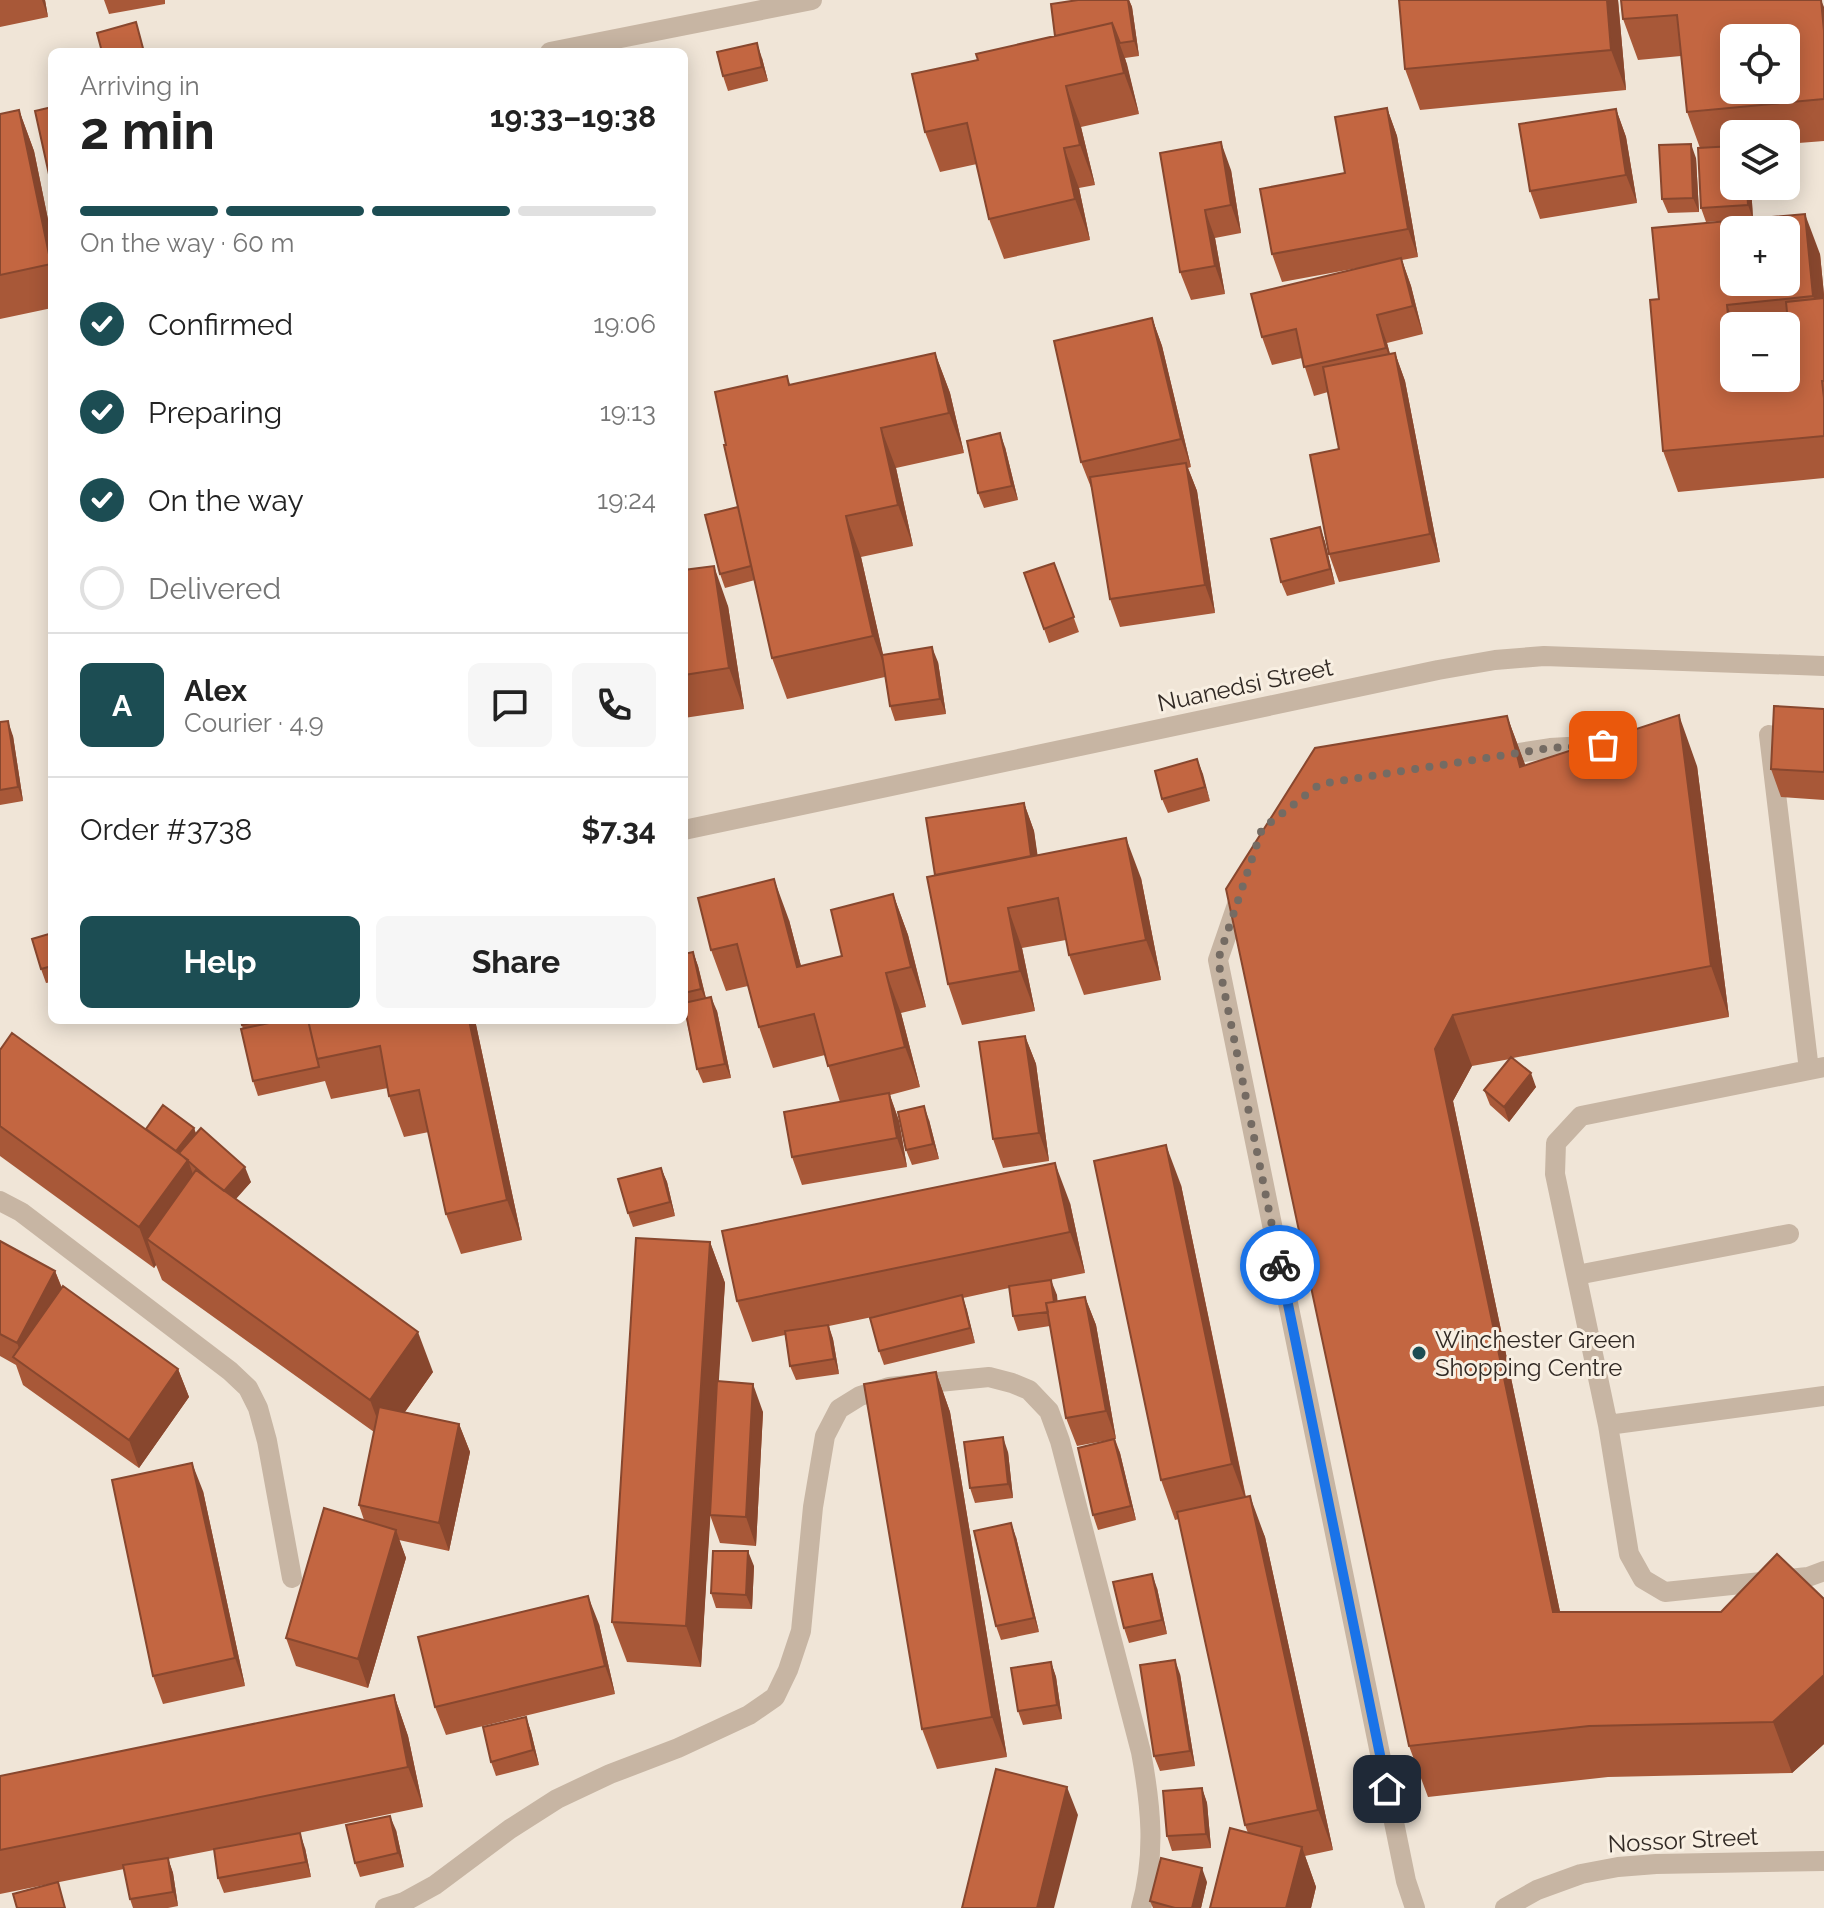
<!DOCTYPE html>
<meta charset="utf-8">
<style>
body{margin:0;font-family:Raleway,sans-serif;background:#f6f6f6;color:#222;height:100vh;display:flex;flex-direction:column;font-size:30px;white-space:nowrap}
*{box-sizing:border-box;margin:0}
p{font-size:26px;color:#767676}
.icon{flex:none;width:44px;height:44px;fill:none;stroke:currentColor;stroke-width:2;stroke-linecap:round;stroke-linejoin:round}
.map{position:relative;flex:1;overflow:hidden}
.sheet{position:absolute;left:48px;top:48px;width:640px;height:976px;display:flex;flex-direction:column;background:#fff;border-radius:12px;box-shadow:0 4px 20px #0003}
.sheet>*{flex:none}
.buttons{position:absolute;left:1720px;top:24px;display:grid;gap:16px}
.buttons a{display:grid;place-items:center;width:80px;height:80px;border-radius:12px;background:#fff;box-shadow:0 4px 20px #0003;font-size:40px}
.pin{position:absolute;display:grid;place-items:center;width:68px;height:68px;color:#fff;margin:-34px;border-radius:16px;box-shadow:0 4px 12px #0006}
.courier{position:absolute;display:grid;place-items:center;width:80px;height:80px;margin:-40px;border:6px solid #1a73e8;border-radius:50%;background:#fff;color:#222;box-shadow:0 2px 10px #0007}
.summary em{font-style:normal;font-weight:700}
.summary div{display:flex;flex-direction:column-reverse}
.summary{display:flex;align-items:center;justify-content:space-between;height:136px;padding:0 32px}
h1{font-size:52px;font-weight:700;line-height:60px}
.bar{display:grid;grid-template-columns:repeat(4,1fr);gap:12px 8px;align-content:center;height:96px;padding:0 32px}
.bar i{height:10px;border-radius:6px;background:#e0e0e0}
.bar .active{background:#1c4d53}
.bar p{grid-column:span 4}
.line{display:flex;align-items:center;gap:20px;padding:0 32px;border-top:2px solid #e0e0e0}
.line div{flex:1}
.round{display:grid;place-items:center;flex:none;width:84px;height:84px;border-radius:12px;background:#f6f6f6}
ol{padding:0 32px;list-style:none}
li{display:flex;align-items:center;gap:24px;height:88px}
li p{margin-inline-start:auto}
li .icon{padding:8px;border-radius:50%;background:#1c4d53;color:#fff;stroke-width:4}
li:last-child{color:#767676}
li i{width:44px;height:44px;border:4px solid #e0e0e0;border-radius:50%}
.cta{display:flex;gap:16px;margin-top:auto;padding:16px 32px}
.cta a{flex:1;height:92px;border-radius:12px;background:#1c4d53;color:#fff;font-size:32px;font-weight:700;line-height:92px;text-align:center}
.cta a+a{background:#f6f6f6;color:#222}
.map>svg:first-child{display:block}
</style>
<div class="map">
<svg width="1824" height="1908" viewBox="0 0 1824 1908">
<rect width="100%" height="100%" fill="#f0e5d7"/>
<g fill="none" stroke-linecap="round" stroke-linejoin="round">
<path stroke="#c7b5a3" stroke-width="20" d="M550,52L812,0
M1769,735L1809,1070
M1494,757L1550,748L1603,745
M684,830L1438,670L1495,660L1544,656L1824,666
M1240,896L1218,960L1406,1881L1415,1908
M1824,1067L1581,1116L1556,1143L1555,1174L1608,1425L1629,1554L1643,1579L1665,1592L1808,1577L1824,1571
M0,1201L21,1212L230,1371L248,1388L258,1408L267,1441L292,1578
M1577,1275L1789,1234
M1608,1425L1824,1396
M385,1908L404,1902L435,1885L510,1829L557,1799L610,1774L678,1748L749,1715L775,1697L788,1670L801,1631L813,1507L825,1436L839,1409L860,1396L889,1387L989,1377L1012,1383L1029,1390L1049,1411L1060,1441L1141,1752C1151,1806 1156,1854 1141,1908
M1505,1908L1537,1890L1581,1874L1618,1867L1656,1864L1824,1861"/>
</g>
<path fill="#a85838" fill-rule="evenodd" d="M0,0H45L48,17L0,27Z
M104,0H165V4L109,14Z
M1078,0H1129L1132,7L1139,56L1125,58L1139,114L1081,127L1095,185L1079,188L1090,240L1004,259L989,219L977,164L940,172L925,132L978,60L1055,36Z
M1399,0H1618L1626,90L1420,110L1405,69Z
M1621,0L1824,7V141L1786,144V134H1734V186H1751L1753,219L1820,254L1824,295V478L1678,492L1663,451L1659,299L1735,220L1706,222L1701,208L1700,148L1687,112L1681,56L1638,60L1623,19ZM1734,326H1786V341H1790L1791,352L1734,378Z
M762,58L768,81L728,91L723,76Z
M1387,108L1397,136L1418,257L1402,260L1411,286L1423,334L1387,343L1390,354L1395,353L1405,381L1440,562L1339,582L1329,554L1339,449L1328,392L1314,396L1302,358L1272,365L1262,337L1358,268L1282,282L1272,254L1345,173Z
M1616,109L1626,137L1637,203L1540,219L1530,191Z
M19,110L34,151L52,239V308L0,319V114Z
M1160,153L1231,170L1241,233L1215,238L1225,294L1191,300L1180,272Z
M1696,158L1699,212L1668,213L1662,199Z
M1152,318L1162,346L1191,467L1188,468L1197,491L1215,613L1120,627L1110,599L1093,490H1092L1081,462Z
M935,353L950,393L964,453L896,468L913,546L861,557L883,655L938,662L946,714L895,721L890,706L885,677L787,699L772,658L755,580L725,588L720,574L738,507L726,445L787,376L790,385Z
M1005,447L1018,500L984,508L978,493Z
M1320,527L1325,542L1335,584L1287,596L1281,582Z
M1054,563L1079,632L1049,643L1024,573Z
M684,570L728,606L744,709L684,718Z
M1824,709V800L1781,797L1771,769Z
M1507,716L1525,765L1697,766L1729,1017L1513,1058L1536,1087L1509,1122L1490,1105L1484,1090L1510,1059L1472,1066L1453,1101L1560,1612H1721L1824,1599V1744L1792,1773L1608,1777L1428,1797L1409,1746L1226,889Z
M0,722L13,736L23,801L0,805Z
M1197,759L1210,801L1168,813L1162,799Z
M1024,803L1034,831L1037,855L1141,878L1161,980L1084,995L1069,955L1066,940L1022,948L1035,1011L962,1025L948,984L935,875Z
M893,894L908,935L926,1007L901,1013L920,1087L890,1095L899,1121L907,1167L802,1185L792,1157L840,1102L825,1055L773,1068L759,1027L748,986L726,991L711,950L789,920L801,966L842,956Z
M52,933V982L46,983L41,969Z
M693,952L698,966L706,998L717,1011L731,1078L703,1083L697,1069L684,1008V954Z
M241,1020H475L522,1240L461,1254L446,1214L429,1132L404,1137L389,1096L388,1088L331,1099L325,1081L258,1096L253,1081Z
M1025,1036L1036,1064L1049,1161L1003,1168L993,1139Z
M0,1050L145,1129L194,1128L196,1134L251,1182L235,1199L433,1372L405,1412L459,1424L470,1452L449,1551L399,1540L406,1558L368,1688L296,1666L286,1638L364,1520L359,1505L374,1432L162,1280L156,1265L154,1268L0,1156Z
M929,1120L939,1159L912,1165L906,1150Z
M661,1168L667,1182L675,1216L633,1227L628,1213Z
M1181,1185L1246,1497L1265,1537L1333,1850L1305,1856L1316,1887L1311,1908H1210L1248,1833L1245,1825L1179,1519L1175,1520L1161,1480Z
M1070,1203L1085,1273L1040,1282L1057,1295V1301L1085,1297L1096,1325L1116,1439H1115L1120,1453L1136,1520L1098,1530L1093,1515L1109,1440L1077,1446L1066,1418L1050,1326L1018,1331L1013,1316L1009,1288L963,1298L975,1343L884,1365L879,1351L877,1316L829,1326L833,1339L839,1374L796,1380L790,1366L785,1335L752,1342L737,1301Z
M0,1241L55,1271L62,1288L178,1369L189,1397L139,1468L23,1385L16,1365L0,1356Z
M710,1242L725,1283L718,1381L763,1412L756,1546L720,1543L710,1515L701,1667L627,1662L612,1622Z
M936,1372L950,1412L1007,1757L937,1769L922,1729Z
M1008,1452L1013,1498L975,1503L970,1488Z
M203,1491L245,1686L163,1704L153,1676Z
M1016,1537L1039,1632L1001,1640L996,1626Z
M754,1566L752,1609L716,1608L711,1593Z
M1157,1588L1167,1634L1129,1643L1124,1628Z
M599,1624L615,1694L446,1735L435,1707Z
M1051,1662L1056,1677L1062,1719L1023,1725L1018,1711Z
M1180,1674L1195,1766L1160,1771L1154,1756Z
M394,1695L408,1736L423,1807L255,1842L305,1848L311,1877L224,1893L218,1878L214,1850L168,1859L173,1873L178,1906L168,1908H133L130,1899L124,1869L0,1894V1776Z
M526,1717L531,1732L539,1765L496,1776L491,1762Z
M1202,1788L1207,1803L1211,1848L1172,1851L1167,1836Z
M396,1830L404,1867L360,1877L355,1863Z
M1207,1882L1201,1908H1153L1150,1901Z"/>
<path fill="#88472e" d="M42,0H45L48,17Z
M1128,0H1129L1132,7L1139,56L1134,41Z
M1607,0H1618L1626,90L1611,50Z
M1821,0L1824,7V31Z
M1112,23L1127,64L1139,114L1124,73Z
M757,43L762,58L768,81L762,67Z
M1066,86L1081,127L1095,185L1080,145Z
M1387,108L1397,136L1418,257L1408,229Z
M1616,109L1626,137L1637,203L1626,175Z
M19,110L34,151L52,239V267Z
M1221,142L1231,170L1241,233L1231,205Z
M1691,144L1696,158L1699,212L1693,198Z
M1064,148L1079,188L1090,240L1075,199Z
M1747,186H1751L1753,219L1748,205Z
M1205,210L1215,238L1225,294L1215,266Z
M1805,214L1820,254L1824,295V326L1813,296Z
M1401,258L1411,286L1423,334L1413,306Z
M1727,305L1735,326H1734V361L1732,357Z
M1377,315L1387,343L1396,376L1386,348Z
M1152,318L1162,346L1191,467L1181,439Z
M935,353L950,393L964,453L949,413Z
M1395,353L1405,381L1440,562L1430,534Z
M881,428L896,468L913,546L898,505Z
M1000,433L1005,447L1018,500L1012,486Z
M1186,463L1197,491L1215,613L1205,585Z
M846,516L861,557L888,676L873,636Z
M1320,527L1325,542L1335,584L1330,569Z
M714,566L728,606L744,709L729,668Z
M932,647L938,662L946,714L940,699Z
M1679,715L1697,766L1729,1017L1711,966Z
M1507,716L1526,767H1520Z
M8,721L13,736L23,801L18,787Z
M1197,759L1203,774L1210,801L1205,787Z
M1024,803L1034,831L1043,891L1032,863Z
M1126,838L1141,878L1161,980L1146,940Z
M774,879L789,920L812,1008L797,967Z
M893,894L908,935L926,1007L911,967Z
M1008,908L1022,948L1035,1011L1020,971Z
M693,952L698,966L707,1003L701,989Z
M886,973L901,1013L920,1087L905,1047Z
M711,997L717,1011L731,1078L725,1064Z
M1453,1015L1472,1066L1453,1101L1571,1664L1553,1612L1435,1049Z
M469,1020H475L522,1240L507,1200Z
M1025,1036L1036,1064L1049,1161L1039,1133Z
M1531,1073L1536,1087L1509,1122L1504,1107Z
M889,1093L899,1121L907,1167L897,1138Z
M924,1106L929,1120L939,1159L933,1144Z
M194,1128L199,1142L173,1156Z
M1166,1145L1181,1185L1247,1504L1232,1464Z
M188,1160L202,1200L147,1239L156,1265L154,1268L139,1227Z
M1055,1163L1070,1203L1085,1273L1070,1232Z
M245,1167L251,1182L229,1207L223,1192Z
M661,1168L667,1182L675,1216L670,1202Z
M710,1242L725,1283L701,1667L686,1626Z
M55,1271L66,1299L26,1366L17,1343Z
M1051,1280L1057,1295L1060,1325L1055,1311Z
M962,1295L967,1310L975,1343L970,1328Z
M1085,1297L1096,1325L1116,1439L1106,1411Z
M828,1325L833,1339L839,1374L834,1359Z
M418,1332L433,1372L385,1440L370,1400Z
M178,1369L189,1397L139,1468L129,1440Z
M936,1372L950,1412L1007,1757L992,1717Z
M753,1384L763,1412L756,1546L746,1517Z
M459,1424L470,1452L449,1551L439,1523Z
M1003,1437L1008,1452L1013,1498L1008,1484Z
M1114,1439L1120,1453L1136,1520L1131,1506Z
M192,1463L203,1491L245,1686L235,1658Z
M1250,1496L1265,1537L1333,1850L1318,1810Z
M1011,1523L1016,1537L1039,1632L1034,1618Z
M396,1530L406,1558L368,1688L358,1659Z
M748,1551L754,1566L752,1609L746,1595Z
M1152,1574L1157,1588L1167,1634L1162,1620Z
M588,1596L599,1624L615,1694L605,1666Z
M1175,1660L1180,1674L1195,1766L1190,1751Z
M1051,1662L1056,1677L1062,1719L1057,1705Z
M1824,1675V1744L1792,1773L1773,1722Z
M394,1695L408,1736L423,1807L408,1767Z
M526,1717L531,1732L539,1765L533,1750Z
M1067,1787L1078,1815L1054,1908H1037Z
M1202,1788L1207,1803L1211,1848L1206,1834Z
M390,1816L396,1830L404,1867L398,1853Z
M300,1833L305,1848L311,1877L306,1862Z
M1302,1847L1316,1887L1311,1908H1286Z
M168,1858L173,1873L178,1906L173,1892Z
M1202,1868L1207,1882L1201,1908H1192Z"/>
<path fill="#c36641" stroke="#88472e" stroke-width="2" fill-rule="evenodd" d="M1078,0H1128L1134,41L1120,43L1112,23L1055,36L1051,4Z
M1399,0H1607L1611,50L1405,69Z
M1621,0H1821L1824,31V99L1687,112L1677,15L1623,19ZM1734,38H1786V90H1734Z
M136,22L144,52H102L97,33Z
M1112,23L1124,73L1066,86L1080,145L1064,148L1075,199L989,219L967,123L925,132L912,74L978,60L976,54Z
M757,43L762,67L723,76L717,52Z
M52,107V188L35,111Z
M1387,108L1408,229L1272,254L1260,189L1345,173L1335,117Z
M1616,109L1626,175L1530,191L1519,124Z
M19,110L51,264L0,275V114Z
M1221,142L1231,205L1205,210L1215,266L1180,272L1160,153Z
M1691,144L1693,198L1662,199L1659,145Z
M1734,146V186H1747L1748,205L1701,208L1698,148Z
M1805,214L1813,296L1727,305L1732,357H1734V378H1786V353L1791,352L1786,302L1824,298V381H1822L1824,398V436L1663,451L1650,300L1659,299L1652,228ZM1734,230H1786V282H1734Z
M1401,258L1413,306L1377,315L1386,348L1304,367L1296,329L1262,337L1251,294Z
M1152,318L1181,439L1081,462L1054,341Z
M935,353L949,413L881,428L898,505L846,516L873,636L772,658L724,445H726L715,392L787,376L789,385Z
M1395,353L1430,534L1329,554L1310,455L1339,449L1323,367Z
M1000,433L1012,486L978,493L967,441Z
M1186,463L1205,585L1110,599L1090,477Z
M738,507L751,566L720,574L705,515Z
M1320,527L1330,569L1281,582L1271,539Z
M1054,563L1074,617L1044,629L1024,573Z
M714,566L729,668L684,675V570Z
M932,647L940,699L890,706L882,655Z
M1774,706L1824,709V772L1771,769Z
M1679,715L1711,966L1453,1015L1435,1049L1553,1612H1721L1777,1554L1824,1599V1675L1773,1722L1589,1726L1409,1746L1226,889L1315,748L1507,716L1520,767Z
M8,721L18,787L0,790V722Z
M1197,759L1205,787L1162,799L1155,771Z
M1024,803L1031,856L935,875L926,818Z
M1126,838L1146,940L1069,955L1058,898L1008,908L1020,971L948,984L927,877Z
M774,879L797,967L842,956L831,910L893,894L911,967L886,973L905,1047L828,1066L814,1014L759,1027L737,944L711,950L698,898Z
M52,933V966L41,969L32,939Z
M693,952L701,989L684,993V954Z
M711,997L725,1064L697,1069L684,1003Z
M241,1020H262L242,1025Z
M283,1020H308L319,1067L253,1081L241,1029Z
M308,1020H469L507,1200L446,1214L419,1090L389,1096L380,1046L317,1059Z
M12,1033L188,1160L139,1227L0,1126V1050Z
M1025,1036L1039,1133L993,1139L979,1042Z
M1511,1057L1531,1073L1504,1107L1484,1090Z
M889,1093L897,1138L792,1157L784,1112Z
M163,1105L194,1128L176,1151L146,1129Z
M924,1106L933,1144L906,1150L898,1112Z
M201,1128L245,1167L224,1191L212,1182L179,1153Z
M1166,1145L1232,1464L1161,1480L1094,1161Z
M1055,1163L1070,1232L737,1301L722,1231Z
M661,1168L670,1202L628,1213L618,1179Z
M196,1170L418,1332L370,1400L147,1239Z
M636,1238L710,1242L686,1626L612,1622Z
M0,1241L55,1271L17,1343L0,1334Z
M1051,1280L1054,1302L1046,1303L1048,1312L1013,1316L1009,1286Z
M63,1286L178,1369L129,1440L13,1357Z
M962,1295L970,1328L879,1351L870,1318Z
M1085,1297L1106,1411L1066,1418L1046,1303Z
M828,1325L834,1359L790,1366L785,1331Z
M936,1372L992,1717L922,1729L864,1384Z
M717,1381L753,1384L746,1517L710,1515Z
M379,1407L459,1424L439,1523L359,1505Z
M1003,1437L1008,1484L970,1488L964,1442Z
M1114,1439L1131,1506L1093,1515L1078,1448Z
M192,1463L235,1658L153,1676L112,1480Z
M1250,1496L1318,1810L1245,1825L1177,1512Z
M324,1508L396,1530L358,1659L286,1638Z
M1011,1523L1034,1618L996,1626L974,1531Z
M713,1551H748L746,1595L711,1593Z
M1152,1574L1162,1620L1124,1628L1113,1582Z
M588,1596L605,1666L435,1707L418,1637Z
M1175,1660L1190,1751L1154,1756L1140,1665Z
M1051,1662L1057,1705L1018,1711L1011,1668Z
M394,1695L408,1767L0,1850V1776Z
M526,1717L533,1750L491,1762L483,1727Z
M996,1769L1067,1787L1037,1908H962Z
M1202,1788L1206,1834L1167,1836L1163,1791Z
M390,1816L398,1853L355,1863L346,1825Z
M1230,1828L1302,1847L1286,1908H1210Z
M300,1833L306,1862L218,1878L214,1849Z
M168,1858L173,1892L130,1899L123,1865Z
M1161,1858L1202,1868L1192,1908H1175L1150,1901Z
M58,1882L65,1908H17L13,1894Z"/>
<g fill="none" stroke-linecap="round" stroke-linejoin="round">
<path stroke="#746b63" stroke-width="8" stroke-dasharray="0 14.4" d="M1280,1265L1218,960L1262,829L1320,784L1550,748L1603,745"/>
<path stroke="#1a73e8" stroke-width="10" d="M1280,1265L1387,1789"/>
</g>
<circle fill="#1c4d53" stroke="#f8efe2" stroke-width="3" cx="1419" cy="1353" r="8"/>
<g text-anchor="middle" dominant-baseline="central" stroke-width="6" stroke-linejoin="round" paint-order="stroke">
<g font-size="24" fill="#322a25" stroke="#f8efe2">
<text transform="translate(1245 685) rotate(-12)">Nuanedsi Street</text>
<text transform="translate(1683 1840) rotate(-3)">Nossor Street</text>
</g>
<g font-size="24" fill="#322a25" stroke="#f8efe2" text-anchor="start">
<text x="1435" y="1339">Winchester Green<tspan x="1435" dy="28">Shopping Centre</tspan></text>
</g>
</g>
</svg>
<div class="buttons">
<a><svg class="icon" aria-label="locate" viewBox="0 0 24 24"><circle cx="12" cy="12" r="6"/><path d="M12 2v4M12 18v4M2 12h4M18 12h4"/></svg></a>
<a><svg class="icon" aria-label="layers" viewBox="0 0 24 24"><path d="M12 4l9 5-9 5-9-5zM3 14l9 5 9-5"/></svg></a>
<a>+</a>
<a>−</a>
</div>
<div class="pin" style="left:1603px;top:745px;background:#ea580c"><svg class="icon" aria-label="bag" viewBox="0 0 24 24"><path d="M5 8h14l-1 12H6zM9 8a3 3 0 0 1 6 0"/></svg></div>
<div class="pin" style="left:1387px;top:1789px;background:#1f2937"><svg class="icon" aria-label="home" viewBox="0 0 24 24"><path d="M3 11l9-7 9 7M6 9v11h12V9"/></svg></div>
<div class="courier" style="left:1280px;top:1265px"><svg class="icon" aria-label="bike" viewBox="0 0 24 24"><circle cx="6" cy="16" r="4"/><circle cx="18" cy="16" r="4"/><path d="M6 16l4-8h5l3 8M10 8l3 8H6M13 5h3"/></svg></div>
<section class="sheet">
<div class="summary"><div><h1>2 min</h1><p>Arriving in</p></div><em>19:33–19:38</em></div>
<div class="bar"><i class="active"></i><i class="active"></i><i class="active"></i><i></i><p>On the way · 60 m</p></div>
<ol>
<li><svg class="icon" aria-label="check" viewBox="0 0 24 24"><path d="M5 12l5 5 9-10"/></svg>Confirmed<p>19:06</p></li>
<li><svg class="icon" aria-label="check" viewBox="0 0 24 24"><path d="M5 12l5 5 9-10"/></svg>Preparing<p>19:13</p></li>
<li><svg class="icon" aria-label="check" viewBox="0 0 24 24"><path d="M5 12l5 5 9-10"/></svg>On the way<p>19:24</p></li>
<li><i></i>Delivered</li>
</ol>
<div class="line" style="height:144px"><b class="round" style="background:#1c4d53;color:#fff">A</b><div><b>Alex</b><p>Courier · 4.9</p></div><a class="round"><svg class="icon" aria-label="chat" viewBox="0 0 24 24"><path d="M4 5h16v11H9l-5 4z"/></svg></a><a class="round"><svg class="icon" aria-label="phone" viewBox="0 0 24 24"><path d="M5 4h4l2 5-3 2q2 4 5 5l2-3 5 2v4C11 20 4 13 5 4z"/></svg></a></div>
<div class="line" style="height:104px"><div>Order #3738</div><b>$7.34</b></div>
<div class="cta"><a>Help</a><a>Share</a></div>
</section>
</div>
